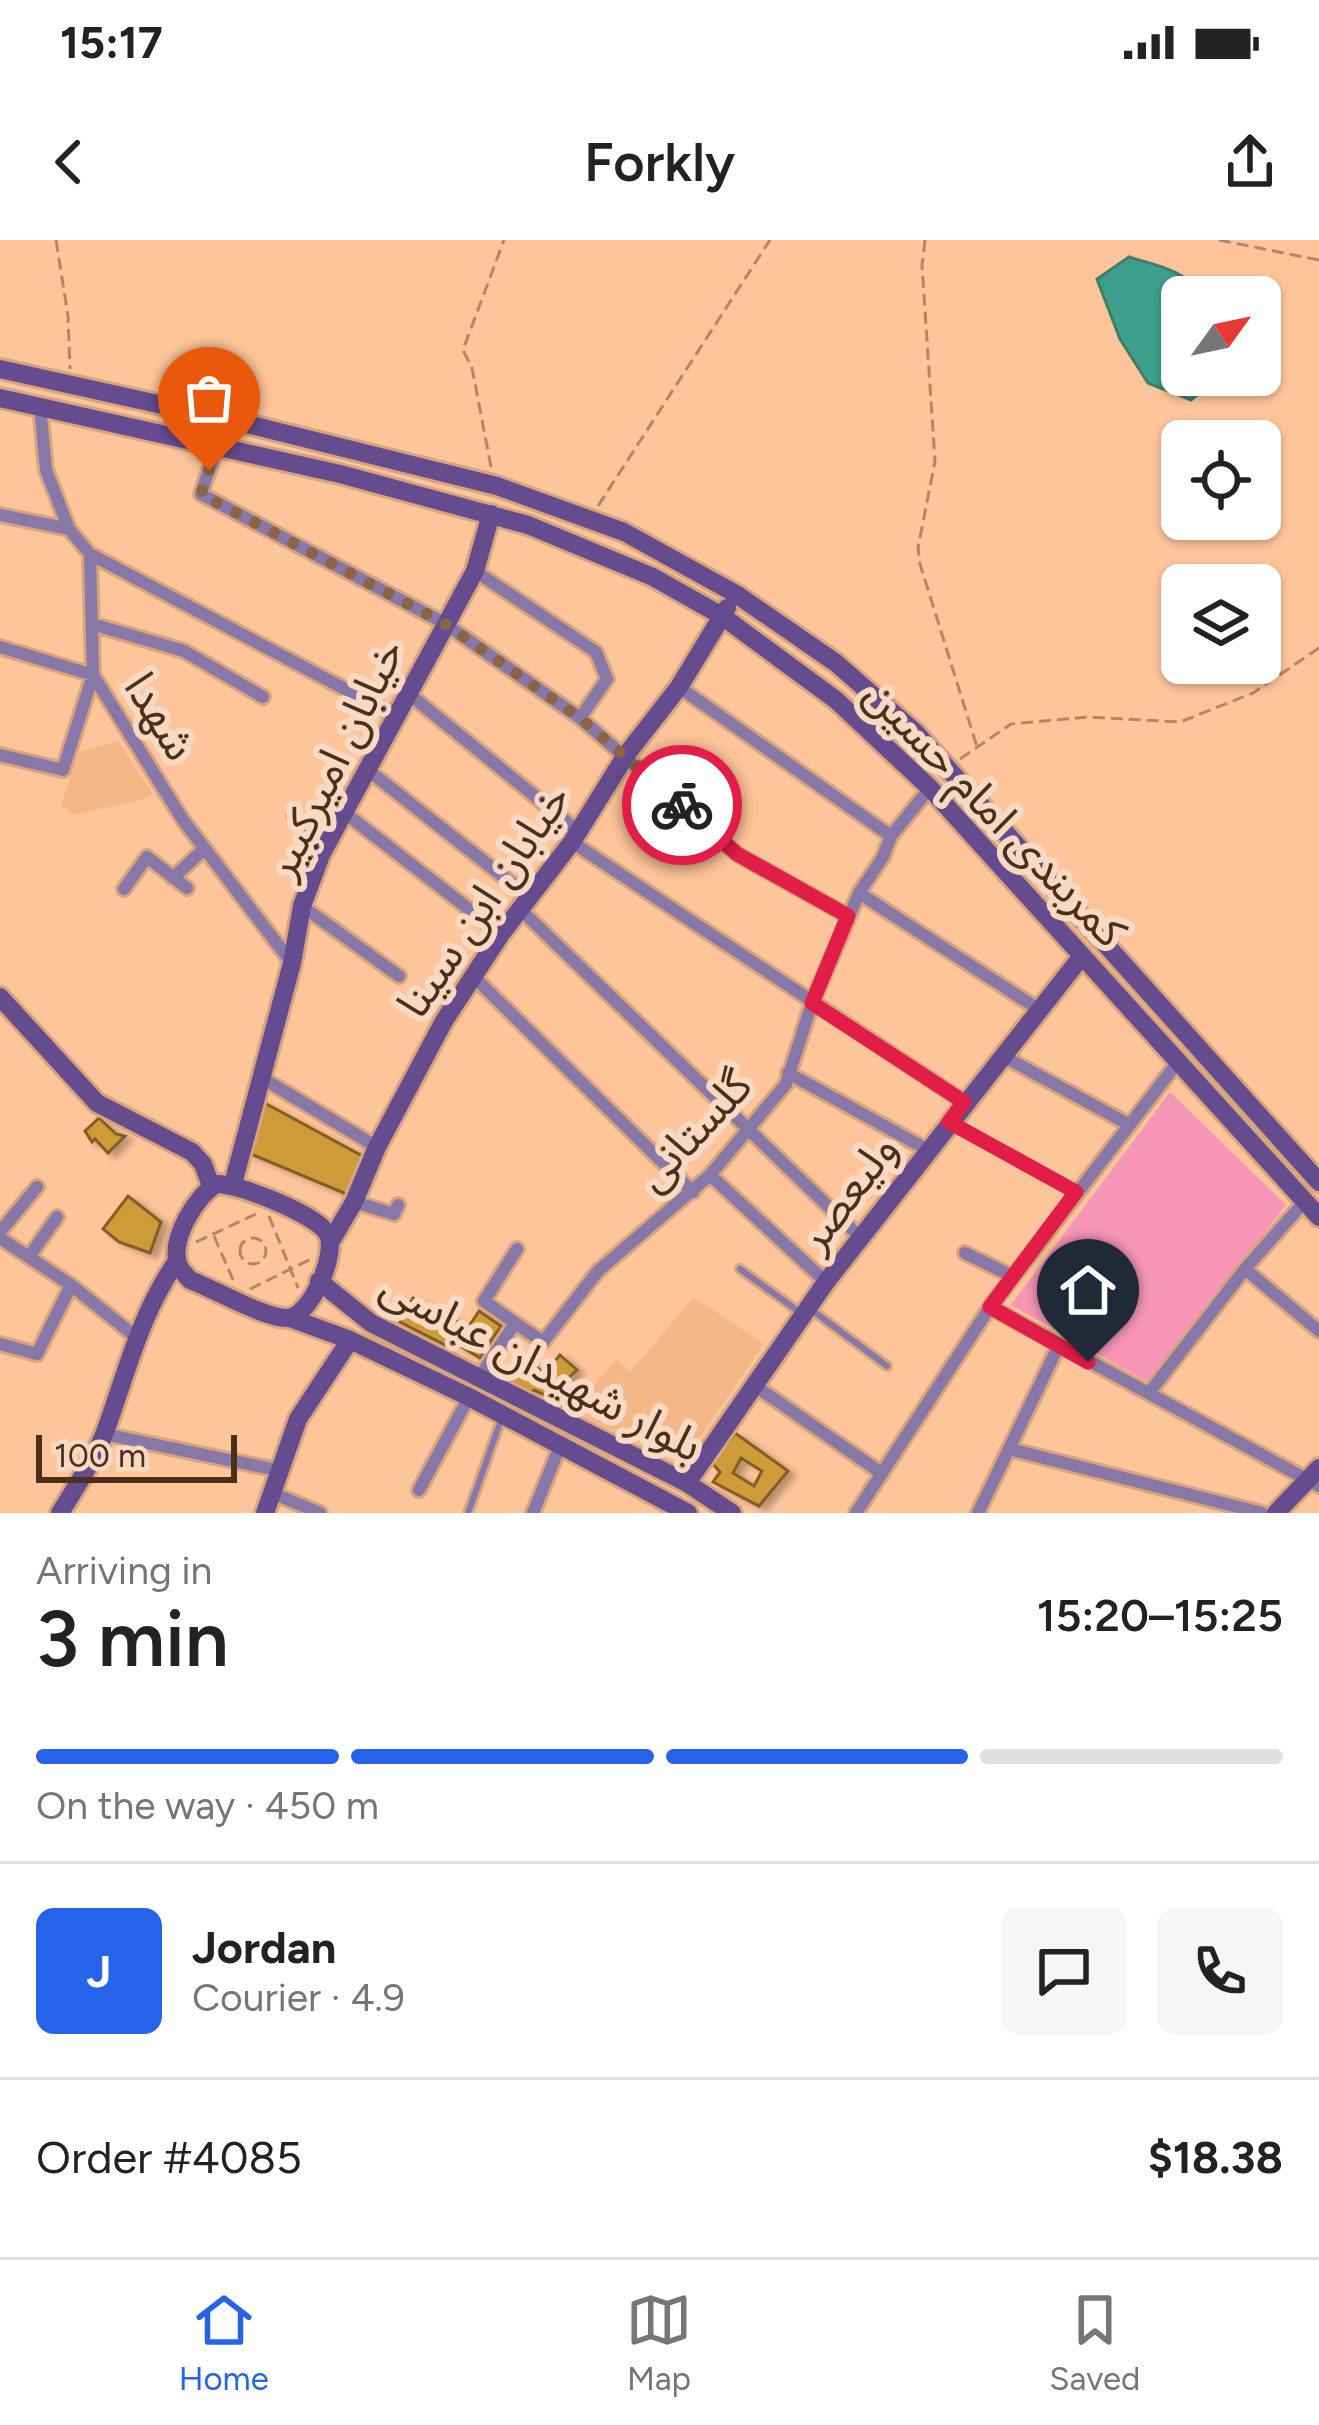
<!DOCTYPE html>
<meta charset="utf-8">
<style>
body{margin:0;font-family:Figtree,"Noto Sans Arabic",sans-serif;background:#f6f6f6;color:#222;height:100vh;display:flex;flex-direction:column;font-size:45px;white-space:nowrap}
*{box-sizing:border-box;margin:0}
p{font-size:39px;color:#767676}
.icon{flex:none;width:66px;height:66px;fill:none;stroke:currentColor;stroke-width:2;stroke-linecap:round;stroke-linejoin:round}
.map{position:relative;height:1273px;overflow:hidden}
.details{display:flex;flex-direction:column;background:#fff;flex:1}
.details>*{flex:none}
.needle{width:78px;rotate:57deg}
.tools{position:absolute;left:1161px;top:36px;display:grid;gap:24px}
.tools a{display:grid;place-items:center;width:120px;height:120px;border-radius:18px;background:#fff;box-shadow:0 3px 9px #0004;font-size:60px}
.scale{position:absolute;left:36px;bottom:30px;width:201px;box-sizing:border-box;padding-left:12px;border:6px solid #4b2f18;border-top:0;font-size:33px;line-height:42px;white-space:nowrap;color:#4b2f18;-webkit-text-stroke:9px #f7d9c4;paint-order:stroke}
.pin{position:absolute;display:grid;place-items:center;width:102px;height:102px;color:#fff;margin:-123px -51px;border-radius:50% 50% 50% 0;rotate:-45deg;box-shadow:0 0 12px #0007}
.pin .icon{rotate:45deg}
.courier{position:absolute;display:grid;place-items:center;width:120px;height:120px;margin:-60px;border:9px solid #e11d48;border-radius:50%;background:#fff;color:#222;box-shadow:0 3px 15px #0007}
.overview em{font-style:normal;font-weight:600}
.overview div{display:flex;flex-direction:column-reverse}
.overview{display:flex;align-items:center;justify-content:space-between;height:204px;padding:0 36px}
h1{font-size:78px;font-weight:600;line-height:90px}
.bar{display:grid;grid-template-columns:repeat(4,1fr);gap:18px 12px;align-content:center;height:144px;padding:0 36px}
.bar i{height:15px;border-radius:9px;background:#e0e0e0}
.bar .selected{background:#2563eb}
.bar p{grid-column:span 4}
.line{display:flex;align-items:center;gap:30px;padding:0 36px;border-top:3px solid #e0e0e0}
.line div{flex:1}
.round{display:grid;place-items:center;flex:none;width:126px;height:126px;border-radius:18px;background:#f6f6f6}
.status{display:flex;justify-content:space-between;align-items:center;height:84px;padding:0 60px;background:#fff;direction:ltr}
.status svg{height:33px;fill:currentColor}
header{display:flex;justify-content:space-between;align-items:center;height:156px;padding:0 36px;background:#fff;font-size:54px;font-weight:600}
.menu{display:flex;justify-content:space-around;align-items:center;height:168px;border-top:3px solid #e0e0e0;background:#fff;font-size:33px;color:#767676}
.menu a{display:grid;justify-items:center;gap:6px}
.menu .selected{color:#2563eb}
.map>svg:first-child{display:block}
</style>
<div class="status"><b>15:17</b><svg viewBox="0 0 49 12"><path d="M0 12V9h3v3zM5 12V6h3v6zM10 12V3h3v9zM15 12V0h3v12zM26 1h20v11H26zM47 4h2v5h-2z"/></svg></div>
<header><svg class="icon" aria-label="back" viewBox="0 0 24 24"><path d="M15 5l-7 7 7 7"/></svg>Forkly<svg class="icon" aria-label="share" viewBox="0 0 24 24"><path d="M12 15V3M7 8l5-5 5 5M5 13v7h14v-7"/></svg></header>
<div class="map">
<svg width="1319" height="1273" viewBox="0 0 1319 1273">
<defs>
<filter id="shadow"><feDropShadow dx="7" dy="4" stdDeviation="3" flood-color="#0004"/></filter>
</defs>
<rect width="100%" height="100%" fill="#ffc59a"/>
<path fill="#f4b788" d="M118,501L153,554L141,560L73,575L61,565L79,512Z
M694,1057L764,1104L685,1219L678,1223L572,1171L617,1119L630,1132Z"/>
<path fill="#f796b7" d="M1170,852L1286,965L1149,1143L1011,1065Z"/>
<path fill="#3d9f8c" stroke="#417d69" stroke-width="3" d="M1129,17C1154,25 1189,30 1200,57H1182V135H1222L1191,160L1148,143L1120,99L1097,39Z"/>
<path fill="#cf9a39" stroke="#815f24" stroke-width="3" fill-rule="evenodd" filter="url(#shadow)" d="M261,861L366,918L351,956L246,912Z
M99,878L116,894L125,896L108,913L95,899L92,902L85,891Z
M128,956L161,982L150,1013L119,1002L103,989Z
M413,1058L457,1081L445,1105L400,1082Z
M479,1071L501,1086L480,1118L457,1104Z
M560,1115L577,1130L565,1141L573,1150L558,1171L547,1162L549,1157L534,1150L530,1155L502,1142L519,1116L545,1133Z
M735,1193L788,1231L759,1266L713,1242L720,1232L712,1223ZM741,1218L762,1231L754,1246L733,1233Z"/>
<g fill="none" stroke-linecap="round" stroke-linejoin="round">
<g stroke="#d7a47d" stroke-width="12">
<path id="lane" d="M291,576L319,612
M953,884L1076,952
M740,1029L798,1071
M813,1071L887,1126
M468,1273L501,1180"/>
</g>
<g stroke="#d7a47d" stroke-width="18">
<path id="street" d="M40,166L46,230L69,289L90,314L93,435L183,580L291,722
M217,206L201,254L444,383L580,478L737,614L848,676
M0,275L69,289
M90,314L394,475
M475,331L596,412L607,439L580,478
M92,384L184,411L263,457
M0,407L93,435L63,530L0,515
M679,447L891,596
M409,454L579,592
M368,530L529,657
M345,573L501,694
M572,602L964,862
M173,638L204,609
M124,649L147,617L187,648
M859,653L1038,769
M302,666L399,736
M520,669L861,998
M473,736L693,952
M1001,815L1128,884
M788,833L928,910
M262,838L377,907
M710,935L826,1042
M354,962L394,974L398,965
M0,992L37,947
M0,998L71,1045L136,1097
M965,1013L1012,1036
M29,1017L57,977
M1245,1029L1319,1091
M990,1067L1319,1246
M515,1083L484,1061L517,1009
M0,1104L37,1114L71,1045
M479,1138L515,1083L543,1102L598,1031L710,935L786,844L812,763L859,653L883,617L891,596L930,548
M757,1147L880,1232
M1149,1153L1245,1029L1305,961
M104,1194L277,1230
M1009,1209L1262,1273
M419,1250L469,1157
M270,1252L320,1273
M533,1273L560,1206
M856,1273L990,1067L1177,823
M978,1273L1058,1107"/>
</g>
<g stroke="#d7a47d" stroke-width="24">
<path id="secondary" d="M0,129L239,182L497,246L624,292L736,354L836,423L915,492L1319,942
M0,158L340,234L528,285L653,337L722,376L836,460L930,548L1319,977
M0,757L97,863L192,912L203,924L211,946
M217,944C239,944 315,974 327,993C339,1012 310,1078 287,1078C264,1078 214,1049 190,1040C186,1035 179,1029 178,1023C170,999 197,954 217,944Z
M233,944L292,723L302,666L321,615L475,331L491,274
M331,1001L354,962L377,907L444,781L501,694L572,602L626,515L679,447L727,368
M319,1041L371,1083L687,1243L732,1273
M290,1078L350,1100L469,1157L688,1273
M687,1243L826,1042L1082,716
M60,1273C76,1247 94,1220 105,1192C127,1132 140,1074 177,1021
M265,1273L298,1179L350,1100
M1276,1273L1319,1228"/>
</g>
<path stroke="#b48664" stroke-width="3" stroke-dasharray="12 6" stroke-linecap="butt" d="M56,0L68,76L70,129
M925,0L922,25L935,221L918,308L920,324L977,507
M1219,0L1319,20
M491,227L472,128L463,110L504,0
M598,266L770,0
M960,519L1011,484L1088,477L1180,482L1253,453L1319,408
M269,976L298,1048
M214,996L234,1042
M240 1011a13 13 0 1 1 26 0a13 13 0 1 1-26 0Z
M196,1002L258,973
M250,1049L311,1019"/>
<use href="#lane" stroke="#8778a7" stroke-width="6"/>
<use href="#street" stroke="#8778a7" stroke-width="12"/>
<use href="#secondary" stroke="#644c8f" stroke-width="18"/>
</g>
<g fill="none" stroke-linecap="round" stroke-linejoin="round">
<path stroke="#8a6446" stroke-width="12" stroke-dasharray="0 21.6" d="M209,230L201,254L444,383L580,478L682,565"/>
<path stroke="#e11d48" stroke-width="15" d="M682,565L737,614L848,676L812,763L964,862L949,882L1076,952L990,1067L1088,1122"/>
</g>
<g text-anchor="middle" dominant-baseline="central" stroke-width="12" stroke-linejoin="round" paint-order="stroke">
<g font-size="45" fill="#4b2f18" stroke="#f7d9c4">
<text transform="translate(161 476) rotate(58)">شهدا</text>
<text transform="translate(334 518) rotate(-64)">خیابان امیرکبیر</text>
<text transform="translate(996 572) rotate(46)">کمربندی امام حسین</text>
<text transform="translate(483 660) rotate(-56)">خیابان ابن سینا</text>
<text transform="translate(693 890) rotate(-47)">گلستانی</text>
<text transform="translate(847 952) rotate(-53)">ولیعصر</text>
<text transform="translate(542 1125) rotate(28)">بلوار شهیدان عباسی</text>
</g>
</g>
</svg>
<div class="tools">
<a><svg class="needle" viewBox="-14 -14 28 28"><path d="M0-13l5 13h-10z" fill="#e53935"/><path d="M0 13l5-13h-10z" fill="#767676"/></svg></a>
<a><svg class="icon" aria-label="locate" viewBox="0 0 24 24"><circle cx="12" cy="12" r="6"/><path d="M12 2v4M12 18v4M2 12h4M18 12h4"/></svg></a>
<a><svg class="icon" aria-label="layers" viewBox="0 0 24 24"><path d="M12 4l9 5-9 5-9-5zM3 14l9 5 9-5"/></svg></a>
</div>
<div class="scale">100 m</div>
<div class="pin" style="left:209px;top:230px;background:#ea580c"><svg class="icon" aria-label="bag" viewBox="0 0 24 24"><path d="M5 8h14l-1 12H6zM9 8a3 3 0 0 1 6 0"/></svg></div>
<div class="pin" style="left:1088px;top:1122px;background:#1f2937"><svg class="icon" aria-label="home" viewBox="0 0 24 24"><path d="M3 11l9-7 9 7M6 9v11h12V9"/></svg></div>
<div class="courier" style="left:682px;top:565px"><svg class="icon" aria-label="bike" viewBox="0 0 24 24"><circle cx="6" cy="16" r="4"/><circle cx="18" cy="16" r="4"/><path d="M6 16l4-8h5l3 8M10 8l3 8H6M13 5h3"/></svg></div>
</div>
<section class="details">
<div class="overview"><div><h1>3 min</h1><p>Arriving in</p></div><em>15:20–15:25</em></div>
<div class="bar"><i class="selected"></i><i class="selected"></i><i class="selected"></i><i></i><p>On the way · 450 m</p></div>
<div class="line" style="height:216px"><b class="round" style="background:#2563eb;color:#fff">J</b><div><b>Jordan</b><p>Courier · 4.9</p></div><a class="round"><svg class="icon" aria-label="chat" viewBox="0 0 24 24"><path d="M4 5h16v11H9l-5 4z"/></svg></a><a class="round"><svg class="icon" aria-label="phone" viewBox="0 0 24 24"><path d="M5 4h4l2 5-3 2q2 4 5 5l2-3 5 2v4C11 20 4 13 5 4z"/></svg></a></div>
<div class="line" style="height:156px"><div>Order #4085</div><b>$18.38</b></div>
</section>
<nav class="menu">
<a class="selected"><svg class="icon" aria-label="home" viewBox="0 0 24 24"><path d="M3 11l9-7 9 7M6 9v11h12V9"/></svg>Home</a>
<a><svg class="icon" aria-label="map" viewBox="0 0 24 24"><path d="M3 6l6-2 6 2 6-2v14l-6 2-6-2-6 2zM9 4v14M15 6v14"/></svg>Map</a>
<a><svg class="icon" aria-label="saved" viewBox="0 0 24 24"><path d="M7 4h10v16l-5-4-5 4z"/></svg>Saved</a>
</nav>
